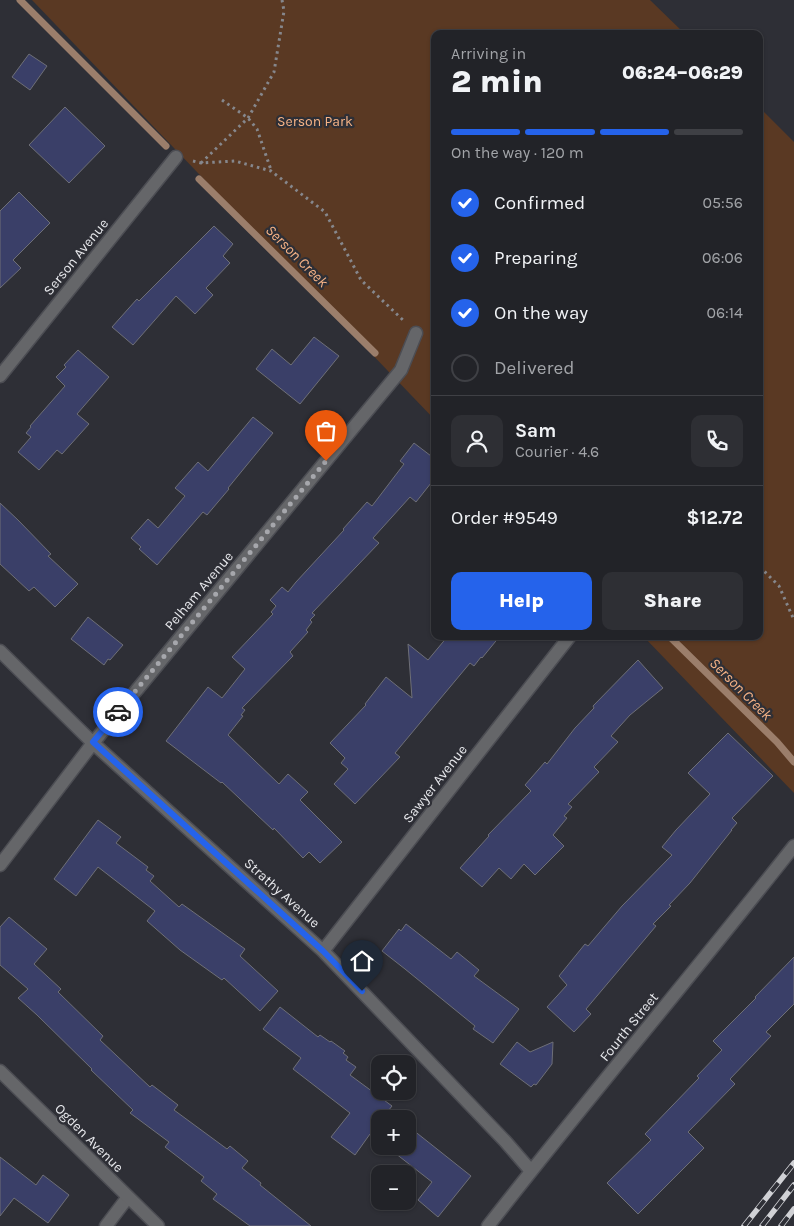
<!DOCTYPE html>
<meta charset="utf-8">
<style>
body{margin:0;font-family:Karla,sans-serif;background:#2e2f34;color:#f1f3f6;height:100vh;display:flex;flex-direction:column;font-size:19px;white-space:nowrap}
*{box-sizing:border-box;margin:0}
p{font-size:16px;color:#a2a4a8}
.icon{flex:none;width:28px;height:28px;fill:none;stroke:currentColor;stroke-width:2;stroke-linecap:round;stroke-linejoin:round}
.map{position:relative;flex:1;overflow:hidden}
.details{position:absolute;left:431px;top:30px;width:332px;height:610px;display:flex;flex-direction:column;background:#222328;border-radius:10px;box-shadow:0 1px 4px #0004,0 0 0 1px #3f4045}
.details>*{flex:none}
.tools{position:absolute;left:371px;top:1055px;display:grid;gap:10px}
.tools a{display:grid;place-items:center;width:45px;height:45px;border-radius:10px;background:#222328;box-shadow:0 1px 4px #0004,0 0 0 1px #3f4045;font-size:25px}
.pin{position:absolute;display:grid;place-items:center;width:42px;height:42px;color:#fff;margin:-51px -21px;border-radius:50% 50% 50% 0;rotate:-45deg;box-shadow:0 0 5px #0007}
.pin .icon{rotate:45deg}
.courier{position:absolute;display:grid;place-items:center;width:50px;height:50px;margin:-25px;border:4px solid #2563eb;border-radius:50%;background:#fff;color:#222;box-shadow:0 1px 6px #0007}
.overview em{font-style:normal;font-weight:800}
.overview div{display:flex;flex-direction:column-reverse}
.overview{display:flex;align-items:center;justify-content:space-between;height:85px;padding:0 20px}
h1{font-size:32px;font-weight:800;line-height:38px}
.bar{display:grid;grid-template-columns:repeat(4,1fr);gap:8px 5px;align-content:center;height:60px;padding:0 20px}
.bar i{height:6px;border-radius:4px;background:#3f4045}
.bar .current{background:#2563eb}
.bar p{grid-column:span 4}
.line{display:flex;align-items:center;gap:12px;padding:0 20px;border-top:1px solid #3f4045}
.line div{flex:1}
.round{display:grid;place-items:center;flex:none;width:52px;height:52px;border-radius:10px;background:#2e2f34}
ol{padding:0 20px;list-style:none}
li{display:flex;align-items:center;gap:15px;height:55px}
li p{margin-inline-start:auto}
li .icon{padding:5px;border-radius:50%;background:#2563eb;color:#fff;stroke-width:4}
li:last-child{color:#a2a4a8}
li i{width:28px;height:28px;border:2px solid #3f4045;border-radius:50%}
.cta{display:flex;gap:10px;margin-top:auto;padding:10px 20px}
.cta a{flex:1;height:58px;border-radius:10px;background:#2563eb;color:#fff;font-size:20px;font-weight:800;line-height:58px;text-align:center}
.cta a+a{background:#2e2f34;color:#f1f3f6}
.map>svg:first-child{display:block}
</style>
<div class="map">
<svg width="794" height="1226" viewBox="0 0 794 1226">
<rect width="100%" height="100%" fill="#2e2f36"/>
<path fill="#5a3923" d="M32,0H650L685,34H435V420Z
M760,108L794,142V793L643,636H760Z"/>
<g fill="none" stroke-linecap="round" stroke-linejoin="round">
<path stroke="#9b7e6b" stroke-width="7" d="M20,0L166,146
M199,179L375,353
M669,636L777,742L794,762"/>
</g>
<path fill="#3a3f68" stroke="#6e6f77" d="M29,54L47,66L30,90L12,77Z
M65,107L105,146L69,183L29,145Z
M19,192L50,223L13,260L21,268L0,288V211Z
M214,226L233,244L223,256L230,263L206,288L213,295L195,314L176,296L133,345L112,327L137,299L139,301Z
M314,337L339,356L300,404L256,369L272,349L291,365Z
M78,350L109,377L77,414L89,424L62,454L57,450L39,470L18,452L31,437L26,433L31,427L30,426L65,386L56,377L66,367L64,365Z
M253,417L273,433L228,488L229,489L207,515L203,512L157,565L139,549L141,547L131,538L148,519L158,528L185,496L175,488L198,462L208,471Z
M414,443L435,459V478L416,502L410,497L373,538L379,543L312,613L315,615L310,620L312,622L306,630L308,632L290,652L293,656L242,708L245,710L241,715L243,716L228,735L279,784L288,774L308,792L300,800L342,842L320,863L309,852L303,858L274,828L273,830L222,782L221,783L166,741L208,687L222,698L245,669L232,657L273,614L271,612L276,606L270,600L282,587L288,592L296,582L344,530L343,529L367,502L372,506L404,464L400,461Z
M0,503L18,520L51,554L48,556L78,584L55,607L34,587L29,591L0,564Z
M88,617L123,645L110,660L108,659L104,665L71,639Z
M448,636H500L482,658L481,657L474,666L470,663L395,753L400,757L355,804L334,784L348,769L341,763L345,758L330,743L366,705L365,704L386,677L412,698L408,644L428,660Z
M638,660L663,688L630,715L611,736L618,742L594,767L599,772L568,804L572,807L564,816L567,818L553,835L564,846L535,875L524,864L511,879L499,868L482,887L460,868L489,836L488,835L531,791L525,785L545,762L547,764L575,728L594,708L593,706Z
M728,733L773,776L732,818L737,823L731,830H732L690,883L669,905L671,906L653,924L656,926L586,1009L591,1014L574,1032L547,1007L567,985L559,976L585,944L588,946L622,906L672,855L662,847L676,830L710,794L688,773Z
M98,820L121,837L116,843L148,867L146,870L154,876L150,881L179,907L182,904L245,949L240,956L278,991L260,1011L224,978L222,980L180,950L147,921L155,911L98,867L76,896L54,879Z
M9,917L47,949L34,964L61,989L58,992L103,1036L100,1040L150,1087L152,1085L178,1105L174,1110L227,1149L230,1146L248,1161L242,1168L261,1183L260,1185L311,1226H250L213,1199L217,1194L201,1181L204,1177L165,1147L169,1142L130,1113L133,1110L91,1070L92,1069L37,1015L18,998L28,989L0,965V927Z
M406,924L451,959L457,952L479,970L474,976L519,1009L493,1043L473,1029L475,1026L405,969L382,951L399,929L401,931Z
M794,957V1004L766,1032L771,1036L730,1079L735,1084L688,1132L704,1148L638,1214L607,1183L651,1140L645,1134L699,1078L697,1076L722,1050L713,1041L756,998L755,997Z
M280,1007L318,1037L320,1035L330,1042L331,1041L345,1051L343,1053L348,1057L346,1060L356,1067L350,1075L392,1106L388,1111L398,1119H380V1142L370,1134L355,1155L331,1137L350,1113L293,1069L301,1058L263,1029Z
M517,1042L530,1052L553,1042L552,1064L536,1085L534,1084L531,1087L500,1064Z
M408,1126L471,1176L438,1217L418,1200L432,1182L386,1146H408Z
M0,1157L36,1185L43,1175L69,1195L48,1223L14,1198L0,1216Z"/>
<g fill="none" stroke-linecap="round" stroke-linejoin="round">
<g stroke="#4c4d53" stroke-width="15">
<path id="minor" d="M0,376L176,157
M0,651L93,743L323,951L505,1141L531,1171
M0,865L93,743L401,370L416,333
M323,951L570,636
M106,1226L128,1197
M488,1226C588,1098 693,974 794,846"/>
</g>
<g stroke="#4c4d53" stroke-width="15">
<path id="tertiary" d="M0,1071L158,1226"/>
</g>
<path stroke="#86878c" stroke-width="3" stroke-dasharray="2.5 4" stroke-linecap="butt" d="M222,100L248,118L257,129L271,170
M193,161L201,163L235,161L271,171L325,212L361,280L404,321
M201,163L248,118L274,72L284,11L282,0
M760,567L779,586L794,620"/>
<use href="#minor" stroke="#656669" stroke-width="12"/>
<use href="#tertiary" stroke="#656669" stroke-width="12"/>
<g stroke="#d0d1d5" stroke-width="5.5">
<path id="rail" d="M744,1226L794,1163
M762,1226L794,1185
M781,1226L794,1209"/>
</g>
<use href="#rail" stroke="#2e2f36" stroke-width="4" stroke-dasharray="11" stroke-linecap="butt"/>
</g>
<g fill="none" stroke-linecap="round" stroke-linejoin="round">
<path stroke="#a6a7ac" stroke-width="5" stroke-dasharray="0 9" d="M118,712L326,461"/>
<path stroke="#2563eb" stroke-width="6" d="M118,712L93,742L323,951L362,991"/>
</g>
<g text-anchor="middle" dominant-baseline="central" stroke-width="4.5" stroke-linejoin="round" paint-order="stroke">
<g font-size="14" fill="#f8b486" stroke="#2e2f36">
<text x="315" y="121">Serson Park</text>
</g>
<g font-size="14" fill="#e7e8ec" stroke="#2e2f36">
<text transform="translate(76 257) rotate(-51)">Serson Avenue</text>
<text transform="translate(199 591) rotate(-50)">Pelham Avenue</text>
<text transform="translate(435 784) rotate(-52)">Sawyer Avenue</text>
<text transform="translate(282 893) rotate(42)">Strathy Avenue</text>
<text transform="translate(629 1027) rotate(-51)">Fourth Street</text>
<text transform="translate(89 1138) rotate(45)">Ogden Avenue</text>
</g>
<g font-size="15" font-style="italic" fill="#f7b386" stroke="#2e2f36">
<text transform="translate(297 256) rotate(45)">Serson Creek</text>
<text transform="translate(741 689) rotate(45)">Serson Creek</text>
</g>
</g>
</svg>
<div class="tools">
<a><svg class="icon" aria-label="locate" viewBox="0 0 24 24"><circle cx="12" cy="12" r="6"/><path d="M12 2v4M12 18v4M2 12h4M18 12h4"/></svg></a>
<a>+</a>
<a>−</a>
</div>
<div class="pin" style="left:326px;top:461px;background:#ea580c"><svg class="icon" aria-label="bag" viewBox="0 0 24 24"><path d="M5 8h14l-1 12H6zM9 8a3 3 0 0 1 6 0"/></svg></div>
<div class="pin" style="left:362px;top:991px;background:#1f2937"><svg class="icon" aria-label="home" viewBox="0 0 24 24"><path d="M3 11l9-7 9 7M6 9v11h12V9"/></svg></div>
<div class="courier" style="left:118px;top:712px"><svg class="icon" aria-label="car" viewBox="0 0 24 24"><path d="M5 17H2v-5l4-1 3-4h7l3 4 3 1v5h-3M9 17h6M6 11h13"/><circle cx="7" cy="17" r="2"/><circle cx="17" cy="17" r="2"/></svg></div>
<section class="details">
<div class="overview"><div><h1>2 min</h1><p>Arriving in</p></div><em>06:24–06:29</em></div>
<div class="bar"><i class="current"></i><i class="current"></i><i class="current"></i><i></i><p>On the way · 120 m</p></div>
<ol>
<li><svg class="icon" aria-label="check" viewBox="0 0 24 24"><path d="M5 12l5 5 9-10"/></svg>Confirmed<p>05:56</p></li>
<li><svg class="icon" aria-label="check" viewBox="0 0 24 24"><path d="M5 12l5 5 9-10"/></svg>Preparing<p>06:06</p></li>
<li><svg class="icon" aria-label="check" viewBox="0 0 24 24"><path d="M5 12l5 5 9-10"/></svg>On the way<p>06:14</p></li>
<li><i></i>Delivered</li>
</ol>
<div class="line" style="height:90px"><a class="round"><svg class="icon" aria-label="person" viewBox="0 0 24 24"><circle cx="12" cy="8" r="4"/><path d="M4 21q1-7 8-7t8 7"/></svg></a><div><b>Sam</b><p>Courier · 4.6</p></div><a class="round"><svg class="icon" aria-label="phone" viewBox="0 0 24 24"><path d="M5 4h4l2 5-3 2q2 4 5 5l2-3 5 2v4C11 20 4 13 5 4z"/></svg></a></div>
<div class="line" style="height:65px"><div>Order #9549</div><b>$12.72</b></div>
<div class="cta"><a>Help</a><a>Share</a></div>
</section>
</div>
